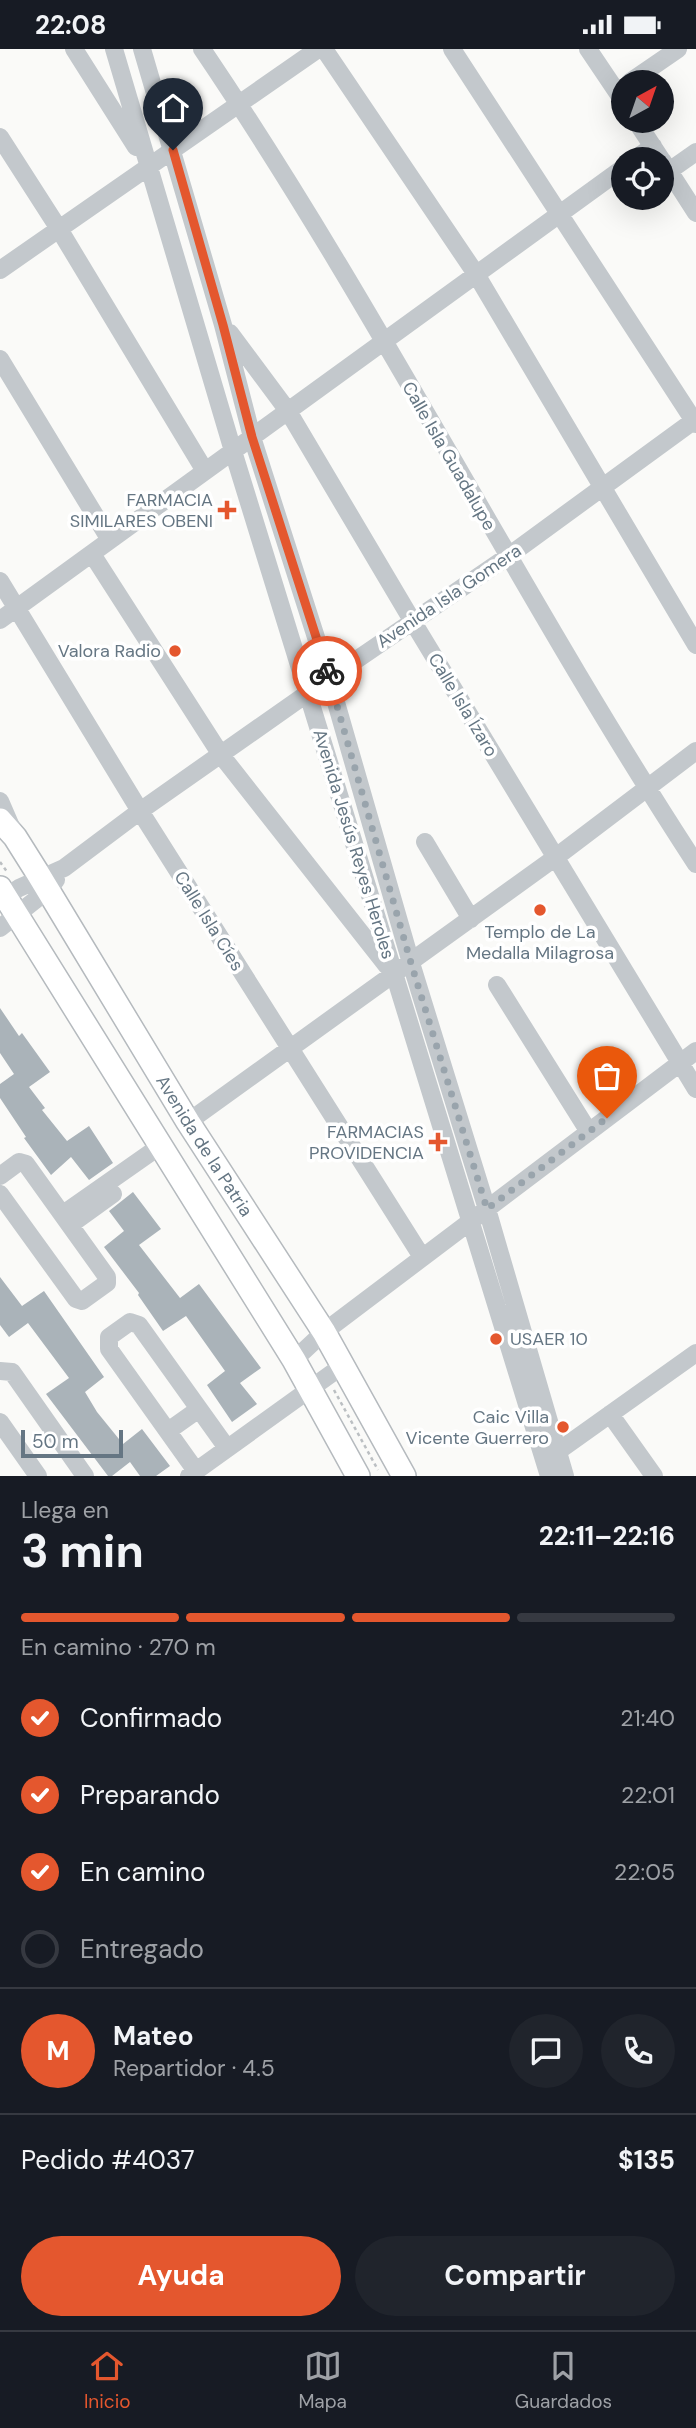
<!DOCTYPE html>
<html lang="es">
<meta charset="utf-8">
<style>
body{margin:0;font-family:"DM Sans",sans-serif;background:#20242c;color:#f1f3f6;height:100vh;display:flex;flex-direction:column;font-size:26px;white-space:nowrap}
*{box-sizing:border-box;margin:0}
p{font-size:23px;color:#9ea1a6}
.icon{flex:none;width:38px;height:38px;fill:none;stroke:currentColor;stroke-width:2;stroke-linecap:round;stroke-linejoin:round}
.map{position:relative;height:1427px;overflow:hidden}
.side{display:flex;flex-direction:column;background:#171b24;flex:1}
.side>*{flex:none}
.needle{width:46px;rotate:40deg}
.tools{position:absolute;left:611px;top:21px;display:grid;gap:14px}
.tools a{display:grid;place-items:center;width:63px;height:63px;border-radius:50%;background:#171b24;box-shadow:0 7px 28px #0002;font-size:35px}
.scale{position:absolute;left:21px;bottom:18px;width:102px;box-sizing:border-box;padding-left:7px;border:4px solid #657683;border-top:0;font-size:19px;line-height:24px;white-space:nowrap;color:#657683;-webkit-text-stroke:5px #fff;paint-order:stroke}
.pin{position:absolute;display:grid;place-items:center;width:60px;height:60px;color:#fff;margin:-72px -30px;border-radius:50% 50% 50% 0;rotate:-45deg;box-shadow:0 0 7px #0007}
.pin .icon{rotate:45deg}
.courier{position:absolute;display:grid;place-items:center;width:70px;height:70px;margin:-35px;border:5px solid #e4572e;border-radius:50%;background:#fff;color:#222;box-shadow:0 2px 9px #0007}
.head em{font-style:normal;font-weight:700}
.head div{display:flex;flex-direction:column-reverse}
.head{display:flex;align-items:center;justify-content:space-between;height:119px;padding:0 21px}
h1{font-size:46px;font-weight:700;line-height:52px}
.bar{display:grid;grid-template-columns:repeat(4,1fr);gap:10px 7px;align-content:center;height:84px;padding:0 21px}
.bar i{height:9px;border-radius:5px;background:#363941}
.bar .on{background:#e4572e}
.bar p{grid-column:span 4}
.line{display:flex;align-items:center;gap:18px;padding:0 21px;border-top:2px solid #363941}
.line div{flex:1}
.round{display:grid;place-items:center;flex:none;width:74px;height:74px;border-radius:37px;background:#20242c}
ol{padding:0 21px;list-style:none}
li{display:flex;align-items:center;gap:21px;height:77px}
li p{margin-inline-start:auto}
li .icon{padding:7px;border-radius:50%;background:#e4572e;color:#fff;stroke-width:4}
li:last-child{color:#9ea1a6}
li i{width:38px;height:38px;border:4px solid #363941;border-radius:50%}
.button{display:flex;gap:14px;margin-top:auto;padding:14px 21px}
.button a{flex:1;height:80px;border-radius:42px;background:#e4572e;color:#fff;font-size:28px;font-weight:700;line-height:80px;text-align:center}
.button a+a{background:#20242c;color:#f1f3f6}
.status{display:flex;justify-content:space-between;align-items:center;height:49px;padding:0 35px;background:#171b24;direction:ltr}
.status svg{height:19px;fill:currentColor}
.menu{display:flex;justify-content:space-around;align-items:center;height:98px;border-top:2px solid #363941;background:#171b24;font-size:19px;color:#9ea1a6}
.menu a{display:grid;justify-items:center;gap:4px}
.menu .on{color:#e4572e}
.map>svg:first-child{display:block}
</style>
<div class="status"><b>22:08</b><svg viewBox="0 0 49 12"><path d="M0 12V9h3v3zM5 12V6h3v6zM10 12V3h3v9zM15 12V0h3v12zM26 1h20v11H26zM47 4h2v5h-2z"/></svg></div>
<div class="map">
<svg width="696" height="1427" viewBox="0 0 696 1427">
<rect width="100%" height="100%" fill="#fafaf8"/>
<path fill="#aab3b9" d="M0,959L19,987L22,984L50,1023L29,1038L45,1059L42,1061L67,1092L89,1077L113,1114L89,1131L71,1108L51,1126L24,1089L26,1088L0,1049V1035L14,1025L0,1004Z
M133,1143L161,1180L139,1196L180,1249L199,1235L261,1319L240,1334L257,1355L232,1373L207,1336L225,1322L186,1267L163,1282L138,1246L139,1244L104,1198L124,1182L109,1162Z
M0,1228L22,1257L44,1242L104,1328L85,1343L97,1363L123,1395L142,1380L170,1417L156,1427H140L130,1413L112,1427H108L46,1345L69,1329L28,1274L9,1288L0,1276Z"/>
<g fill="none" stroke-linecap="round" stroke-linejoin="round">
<g stroke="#b5babe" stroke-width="26">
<g id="major">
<path id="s1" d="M0,771L15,788L37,823L188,1073L324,1283L404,1427"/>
<path d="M0,839L294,1311L358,1427"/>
</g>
</g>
<path stroke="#bbbfc2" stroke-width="2.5" stroke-dasharray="3.5 3.5" stroke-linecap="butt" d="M0,813L8,824
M334,1341L378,1421"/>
<path stroke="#c3c8cc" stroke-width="18" d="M74,0L136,98
M114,0L233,402L549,1427
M142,0L223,276L252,388L329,629L411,914L487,1160L565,1427
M202,0C380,263 522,549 696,815
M324,0L476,225L696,596
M452,0L696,375
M588,0L623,52
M630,33L678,0
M636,72L661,110
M0,88L59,180L205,422
M635,110L653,97
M662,111L696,164
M669,122L696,103
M0,221L318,0
M230,284L288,362L413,573L696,1040
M0,310L110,491
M92,505L221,706L387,917
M0,532L140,762L422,1208
M0,571L623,119
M0,752L13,782
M425,793L471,870
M0,851L19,839L64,819L140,762L308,644L507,508L696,370
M0,879L48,841L56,831
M497,936L589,1083
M188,1073L556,808L696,702
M0,1127L19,1113L26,1115L107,1228V1234L82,1252L76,1250L0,1145
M63,1165L160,1097
M70,1176L113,1145
M294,1311L324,1283L696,1002
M0,1322L12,1323L85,1427
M610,1365L654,1427
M0,1373L38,1427
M168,1382L199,1360
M550,1408L696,1304
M196,1422L109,1300V1288L130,1273L139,1276L227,1399
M189,1427L342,1317"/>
<use href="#major" stroke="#fff" stroke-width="23"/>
</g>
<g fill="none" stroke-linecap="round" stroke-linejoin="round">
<path stroke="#99a4ac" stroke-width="7" stroke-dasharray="0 12.6" d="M327,622L411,914L487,1160L607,1069"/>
<path stroke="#e4572e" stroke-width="9" d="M173,101L223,276L252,388L327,622"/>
</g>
<g fill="#e4572e" stroke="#fff" stroke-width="2.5">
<path d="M223.5 450.5h7v7h7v7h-7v7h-7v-7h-7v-7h7z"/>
<circle cx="175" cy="602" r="7"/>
<circle cx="540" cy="861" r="7"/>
<path d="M434.5 1082.5h7v7h7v7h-7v7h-7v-7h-7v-7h7z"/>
<circle cx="496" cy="1290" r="7"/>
<circle cx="563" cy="1378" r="7"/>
</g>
<g text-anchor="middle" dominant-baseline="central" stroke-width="7" stroke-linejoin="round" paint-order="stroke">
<g font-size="18" fill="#657683" stroke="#fff">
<text transform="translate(449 407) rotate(60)">Calle Isla Guadalupe</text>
<text transform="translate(449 547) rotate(-34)">Avenida Isla Gomera</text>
<text transform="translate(463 656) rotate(59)">Calle Isla Ízaro</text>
<text transform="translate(354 795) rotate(73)">Avenida Jesús Reyes Heroles</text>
<text transform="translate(209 872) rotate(58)">Calle Isla Cíes</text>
<text stroke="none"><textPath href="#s1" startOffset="385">Avenida de la Patria</textPath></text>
</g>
<g font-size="18" fill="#657683" stroke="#fff" text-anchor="end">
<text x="213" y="451">FARMACIA<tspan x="213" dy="21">SIMILARES OBENI</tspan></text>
<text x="161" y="602">Valora Radio</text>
<text x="540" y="883" text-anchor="middle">Templo de La<tspan x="540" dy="21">Medalla Milagrosa</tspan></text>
<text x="424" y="1083">FARMACIAS<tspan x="424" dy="21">PROVIDENCIA</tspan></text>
<text x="510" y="1290" text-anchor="start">USAER 10</text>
<text x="549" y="1368">Caic Villa<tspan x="549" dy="21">Vicente Guerrero</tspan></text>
</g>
</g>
</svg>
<div class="tools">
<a><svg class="needle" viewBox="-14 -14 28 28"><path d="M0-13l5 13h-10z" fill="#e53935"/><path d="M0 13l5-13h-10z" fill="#9ea1a6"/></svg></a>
<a><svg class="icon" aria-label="locate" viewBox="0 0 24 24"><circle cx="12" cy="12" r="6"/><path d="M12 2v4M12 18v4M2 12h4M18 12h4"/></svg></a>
</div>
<div class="scale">50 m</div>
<div class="pin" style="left:607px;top:1069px;background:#ea580c"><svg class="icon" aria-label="bag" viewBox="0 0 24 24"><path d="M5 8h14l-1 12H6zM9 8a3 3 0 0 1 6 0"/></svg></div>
<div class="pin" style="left:173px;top:101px;background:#1f2937"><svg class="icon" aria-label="home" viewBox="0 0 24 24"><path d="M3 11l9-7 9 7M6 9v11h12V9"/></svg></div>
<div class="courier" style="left:327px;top:622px"><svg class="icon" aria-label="bike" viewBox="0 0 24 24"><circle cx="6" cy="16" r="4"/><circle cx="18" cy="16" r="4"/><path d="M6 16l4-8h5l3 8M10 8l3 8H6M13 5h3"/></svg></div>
</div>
<section class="side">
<div class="head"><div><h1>3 min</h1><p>Llega en</p></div><em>22:11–22:16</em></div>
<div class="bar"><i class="on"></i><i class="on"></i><i class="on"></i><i></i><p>En camino · 270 m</p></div>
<ol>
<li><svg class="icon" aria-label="check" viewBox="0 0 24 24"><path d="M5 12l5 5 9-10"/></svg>Confirmado<p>21:40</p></li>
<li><svg class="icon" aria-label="check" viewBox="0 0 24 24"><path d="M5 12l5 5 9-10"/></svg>Preparando<p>22:01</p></li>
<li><svg class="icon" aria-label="check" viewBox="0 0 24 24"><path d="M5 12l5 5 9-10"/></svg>En camino<p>22:05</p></li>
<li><i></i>Entregado</li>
</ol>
<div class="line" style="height:126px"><b class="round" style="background:#e4572e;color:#fff">M</b><div><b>Mateo</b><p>Repartidor · 4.5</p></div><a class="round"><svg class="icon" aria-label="chat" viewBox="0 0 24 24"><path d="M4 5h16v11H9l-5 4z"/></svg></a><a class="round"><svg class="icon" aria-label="phone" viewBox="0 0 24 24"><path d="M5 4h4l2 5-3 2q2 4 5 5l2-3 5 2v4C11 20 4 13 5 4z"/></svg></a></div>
<div class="line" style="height:91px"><div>Pedido #4037</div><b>$135</b></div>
<div class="button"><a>Ayuda</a><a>Compartir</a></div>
</section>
<nav class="menu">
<a class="on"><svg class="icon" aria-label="home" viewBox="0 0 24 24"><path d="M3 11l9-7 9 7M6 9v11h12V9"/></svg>Inicio</a>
<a><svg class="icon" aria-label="map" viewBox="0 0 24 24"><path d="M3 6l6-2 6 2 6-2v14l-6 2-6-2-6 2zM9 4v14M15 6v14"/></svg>Mapa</a>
<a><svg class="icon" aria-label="saved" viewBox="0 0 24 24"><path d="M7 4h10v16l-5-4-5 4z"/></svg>Guardados</a>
</nav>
